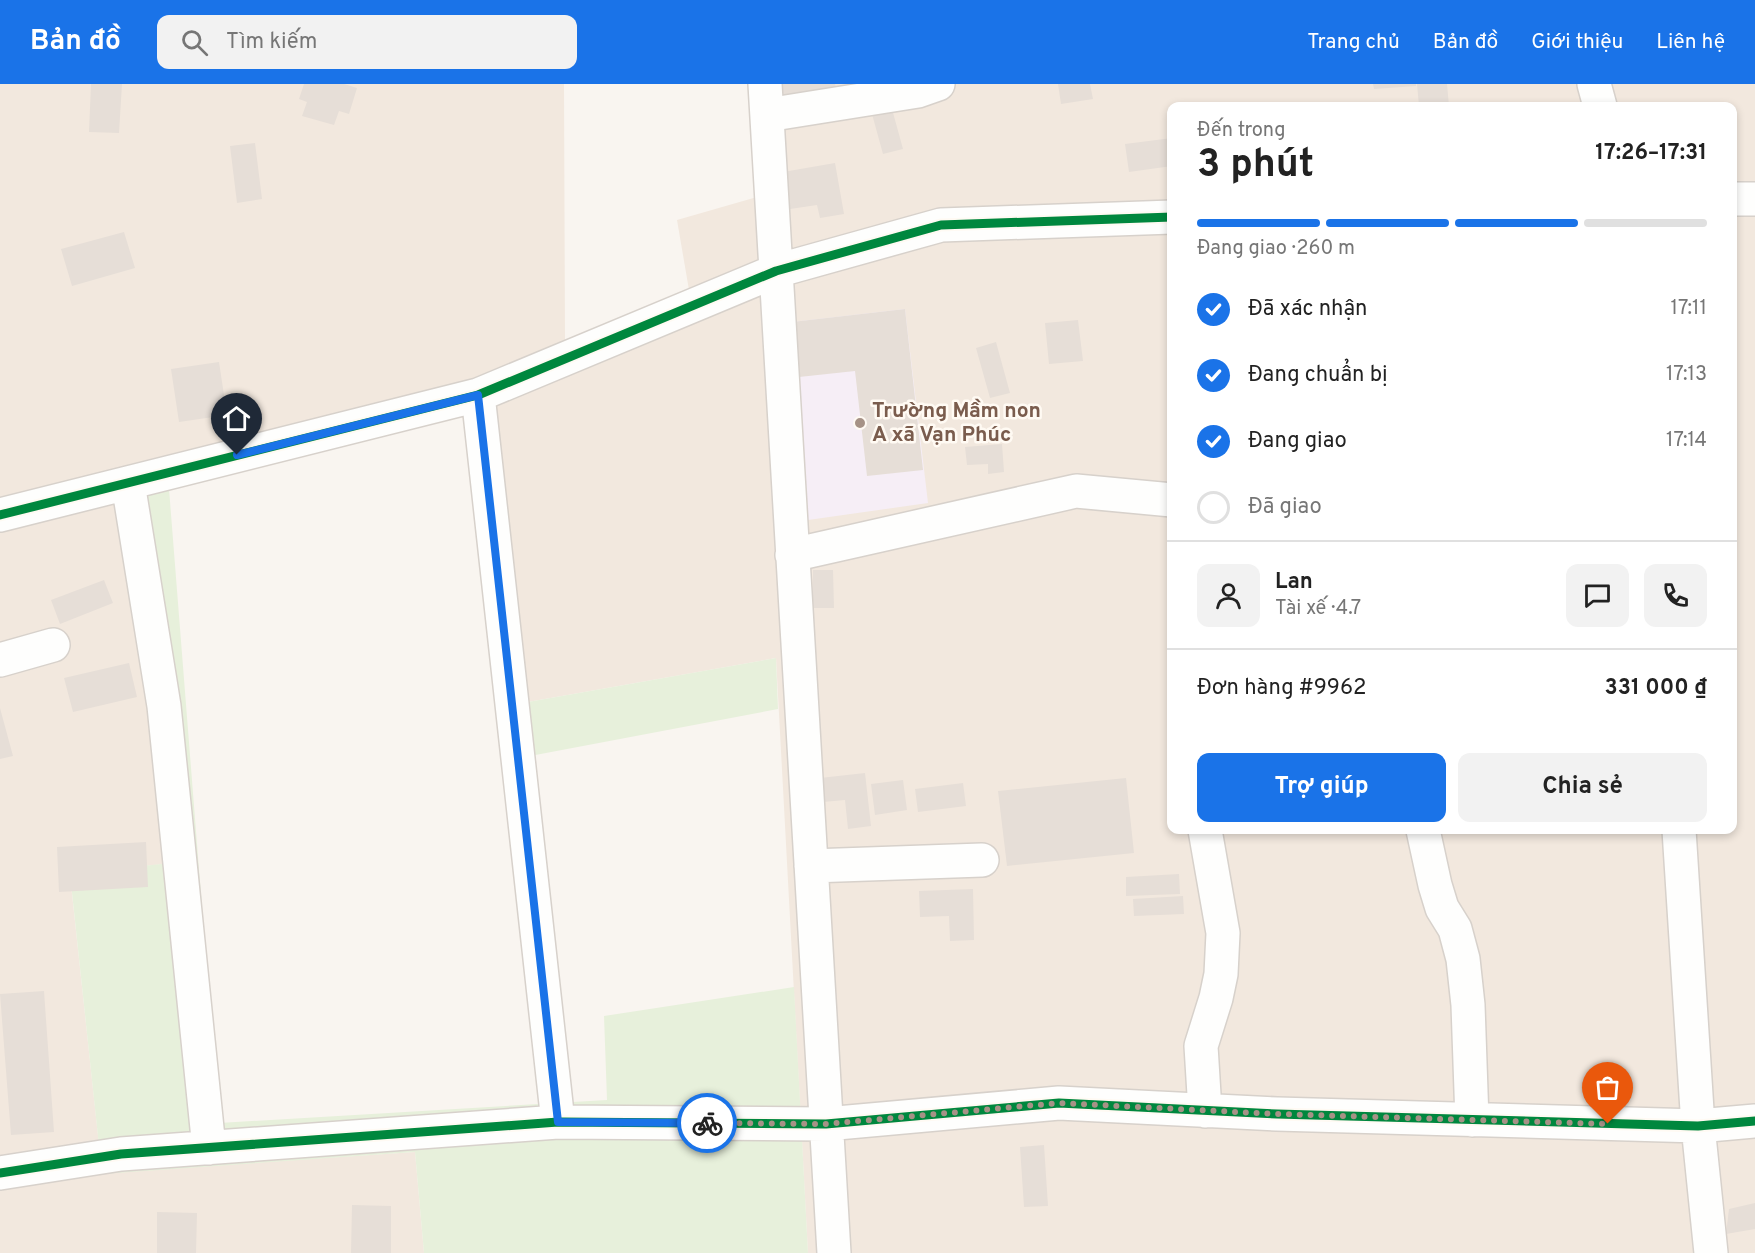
<!DOCTYPE html>
<html lang="vi">
<meta charset="utf-8">
<style>
body{margin:0;font-family:Overpass,sans-serif;background:#f2f2f2;color:#222;height:100vh;display:flex;flex-direction:column;font-size:22px;white-space:nowrap}
*{box-sizing:border-box;margin:0}
p{font-size:20px;color:#767676}
.icon{flex:none;width:33px;height:33px;fill:none;stroke:currentColor;stroke-width:2;stroke-linecap:round;stroke-linejoin:round}
.map{position:relative;flex:1;overflow:hidden}
.sheet{position:absolute;left:1167px;top:18px;width:570px;height:732px;display:flex;flex-direction:column;background:#fff;border-radius:12px;box-shadow:0 3px 9px #0003}
.sheet>*{flex:none}
.pin{position:absolute;display:grid;place-items:center;width:51px;height:51px;color:#fff;margin:-62px -26px;border-radius:50% 50% 50% 0;rotate:-45deg;box-shadow:0 0 6px #0007}
.pin .icon{rotate:45deg}
.courier{position:absolute;display:grid;place-items:center;width:60px;height:60px;margin:-30px;border:4px solid #1a73e8;border-radius:50%;background:#fff;color:#222;box-shadow:0 2px 8px #0007}
.summary em{font-style:normal;font-weight:700}
.summary div{display:flex;flex-direction:column-reverse}
.summary{display:flex;align-items:center;justify-content:space-between;height:102px;padding:0 30px}
h1{font-size:39px;font-weight:700;line-height:45px}
.bar{display:grid;grid-template-columns:repeat(4,1fr);gap:9px 6px;align-content:center;height:72px;padding:0 30px}
.bar i{height:8px;border-radius:4px;background:#e0e0e0}
.bar .current{background:#1a73e8}
.bar p{grid-column:span 4}
.line{display:flex;align-items:center;gap:15px;padding:0 30px;border-top:2px solid #e0e0e0}
.line div{flex:1}
.round{display:grid;place-items:center;flex:none;width:63px;height:63px;border-radius:12px;background:#f2f2f2}
ol{padding:0 30px;list-style:none}
li{display:flex;align-items:center;gap:18px;height:66px}
li p{margin-inline-start:auto}
li .icon{padding:6px;border-radius:50%;background:#1a73e8;color:#fff;stroke-width:4}
li:last-child{color:#767676}
li i{width:33px;height:33px;border:3px solid #e0e0e0;border-radius:50%}
.cta{display:flex;gap:12px;margin-top:auto;padding:12px 30px}
.cta a{flex:1;height:69px;border-radius:12px;background:#1a73e8;color:#fff;font-size:24px;font-weight:700;line-height:69px;text-align:center}
.cta a+a{background:#f2f2f2;color:#222}
header{display:flex;align-items:center;gap:36px;box-sizing:border-box;height:84px;padding:0 30px;background:#1a73e8;color:#fff}
header strong{font-size:28px}
nav{display:flex;gap:33px;margin-inline-start:auto;font-size:21px}
.search{width:420px;height:54px;background:#f2f2f2;display:flex;align-items:center;gap:15px;box-sizing:border-box;padding:0 21px;border-radius:12px;color:#767676;font-size:22px}
.map>svg:first-child{display:block}
</style>
<header>
<strong>Bản đồ</strong>
<div class="search"><svg class="icon" aria-label="search" viewBox="0 0 24 24"><circle cx="10" cy="10" r="6"/><path d="M15 15l6 6"/></svg>Tìm kiếm</div>
<nav><a>Trang chủ</a><a>Bản đồ</a><a>Giới thiệu</a><a>Liên hệ</a></nav>
</header>
<div class="map">
<svg width="1755" height="1169" viewBox="0 0 1755 1169">
<rect width="100%" height="100%" fill="#f9f5f0"/>
<path fill="#f2e8de" fill-rule="evenodd" d="M0,0H564L565,256L689,206L677,136L757,113L751,0H1755V1169H808L776,574L500,623L466,324L140,398L171,779L70,791L102,1089L415,1068L424,1169H0ZM1172,22H1732V746H1172Z"/>
<path fill="#f6eef6" d="M905,225L928,419L808,436L799,293L792,238Z"/>
<path fill="#e7f0db" d="M168,392L219,1039L607,1016L604,932L794,903L808,1169H424L415,1068L102,1090L70,790L170,779L140,398Z
M776,574L778,625L509,676L500,623Z"/>
<path fill="#e6ded7" d="M91,0H122L119,49L89,48Z
M304,0H344L357,4L349,30L339,27L334,41L302,32L307,18L299,15Z
M778,0H835L838,10L783,21Z
M1058,0H1090L1093,15L1061,20Z
M1373,0H1416V2L1374,5Z
M1417,0H1447L1449,22H1419Z
M892,25L903,65L883,70L872,30Z
M1172,54V82L1129,88L1125,60Z
M255,59L262,115L237,119L230,62Z
M835,79L844,130L820,134L817,121L790,125L783,88Z
M124,148L135,184L72,202L61,165Z
M905,225L923,386L867,392L855,287L799,293L792,238Z
M1078,236L1083,277L1049,280L1045,239Z
M996,258L1010,309L990,314L976,264Z
M219,278L227,331L179,338L171,285Z
M1002,360L1004,388L988,390V380L967,381L965,363Z
M813,486H833L834,524H813Z
M104,496L113,519L60,540L51,516Z
M129,579L137,613L73,628L64,594Z
M0,624L13,672L0,675Z
M865,689L871,742L848,745L845,716L823,718L820,694Z
M1126,694L1134,769L1007,782L998,707Z
M903,696L907,726L875,731L871,700Z
M963,699L966,722L918,728L915,705Z
M146,758L148,803L59,808L57,763Z
M1179,790L1180,810L1126,812V793Z
M973,805L974,856L950,857L949,832L920,833L919,807Z
M1183,812L1184,830L1134,832L1133,815Z
M44,907L54,1048L11,1051L0,910Z
M1044,1061L1048,1122L1024,1123L1020,1063Z
M1755,1119V1145L1726,1150L1729,1125Z
M352,1121L391,1122V1169H351Z
M157,1128L197,1129L196,1169H157Z"/>
<g fill="none" stroke-linecap="round" stroke-linejoin="round">
<g stroke="#d7d1cb" stroke-width="36">
<path id="street" d="M765,0L834,1169
M1594,0L1600,22
M767,31L918,7L938,0
M1732,115H1755
M478,311L558,1038
M128,399L164,622L209,1064
M0,431L478,311L776,187L941,141L1172,133
M792,471L1076,407L1172,416
M0,576L53,561
M1205,746L1223,849L1221,890L1216,914L1201,962L1205,1027
M1423,746L1435,801L1442,824L1455,845L1463,875L1468,921L1472,1036
M1679,746L1698,1042L1711,1169
M811,782L982,776
M0,1089L121,1070L558,1038L826,1040L1059,1019L1277,1030L1698,1042L1755,1037"/>
</g>
<use href="#street" stroke="#fefefd" stroke-width="33"/>
<g stroke="#fffaf3" stroke-width="13">
<path id="cycleway" d="M0,431L478,311L776,187L941,141L1172,133
M0,1089L121,1070L558,1038L826,1040L1059,1019L1277,1030L1698,1042L1755,1037"/>
</g>
<use href="#cycleway" stroke="#00873e" stroke-width="9"/>
</g>
<g fill="none" stroke-linecap="round" stroke-linejoin="round">
<path stroke="#a69286" stroke-width="6" stroke-dasharray="0 10.8" d="M707,1039L826,1040L1059,1019L1277,1030L1608,1040"/>
<path stroke="#1a73e8" stroke-width="8" d="M237,371L478,311L558,1038L707,1039"/>
</g>
<circle fill="#a69286" stroke="#fffaf3" stroke-width="2" cx="860" cy="339" r="6"/>
<g text-anchor="middle" dominant-baseline="central" stroke-width="5" stroke-linejoin="round" paint-order="stroke">
<g font-size="21" font-weight="bold" fill="#7a5c4d" stroke="#fffaf3" text-anchor="start">
<text x="872" y="327">Trường Mầm non<tspan x="872" dy="24">A xã Vạn Phúc</tspan></text>
</g>
</g>
</svg>
<div class="pin" style="left:1608px;top:1040px;background:#ea580c"><svg class="icon" aria-label="bag" viewBox="0 0 24 24"><path d="M5 8h14l-1 12H6zM9 8a3 3 0 0 1 6 0"/></svg></div>
<div class="pin" style="left:237px;top:371px;background:#1f2937"><svg class="icon" aria-label="home" viewBox="0 0 24 24"><path d="M3 11l9-7 9 7M6 9v11h12V9"/></svg></div>
<div class="courier" style="left:707px;top:1039px"><svg class="icon" aria-label="bike" viewBox="0 0 24 24"><circle cx="6" cy="16" r="4"/><circle cx="18" cy="16" r="4"/><path d="M6 16l4-8h5l3 8M10 8l3 8H6M13 5h3"/></svg></div>
<section class="sheet">
<div class="summary"><div><h1>3 phút</h1><p>Đến trong</p></div><em>17:26–17:31</em></div>
<div class="bar"><i class="current"></i><i class="current"></i><i class="current"></i><i></i><p>Đang giao · 260 m</p></div>
<ol>
<li><svg class="icon" aria-label="check" viewBox="0 0 24 24"><path d="M5 12l5 5 9-10"/></svg>Đã xác nhận<p>17:11</p></li>
<li><svg class="icon" aria-label="check" viewBox="0 0 24 24"><path d="M5 12l5 5 9-10"/></svg>Đang chuẩn bị<p>17:13</p></li>
<li><svg class="icon" aria-label="check" viewBox="0 0 24 24"><path d="M5 12l5 5 9-10"/></svg>Đang giao<p>17:14</p></li>
<li><i></i>Đã giao</li>
</ol>
<div class="line" style="height:108px"><a class="round"><svg class="icon" aria-label="person" viewBox="0 0 24 24"><circle cx="12" cy="8" r="4"/><path d="M4 21q1-7 8-7t8 7"/></svg></a><div><b>Lan</b><p>Tài xế · 4.7</p></div><a class="round"><svg class="icon" aria-label="chat" viewBox="0 0 24 24"><path d="M4 5h16v11H9l-5 4z"/></svg></a><a class="round"><svg class="icon" aria-label="phone" viewBox="0 0 24 24"><path d="M5 4h4l2 5-3 2q2 4 5 5l2-3 5 2v4C11 20 4 13 5 4z"/></svg></a></div>
<div class="line" style="height:78px"><div>Đơn hàng #9962</div><b>331 000 ₫</b></div>
<div class="cta"><a>Trợ giúp</a><a>Chia sẻ</a></div>
</section>
</div>
